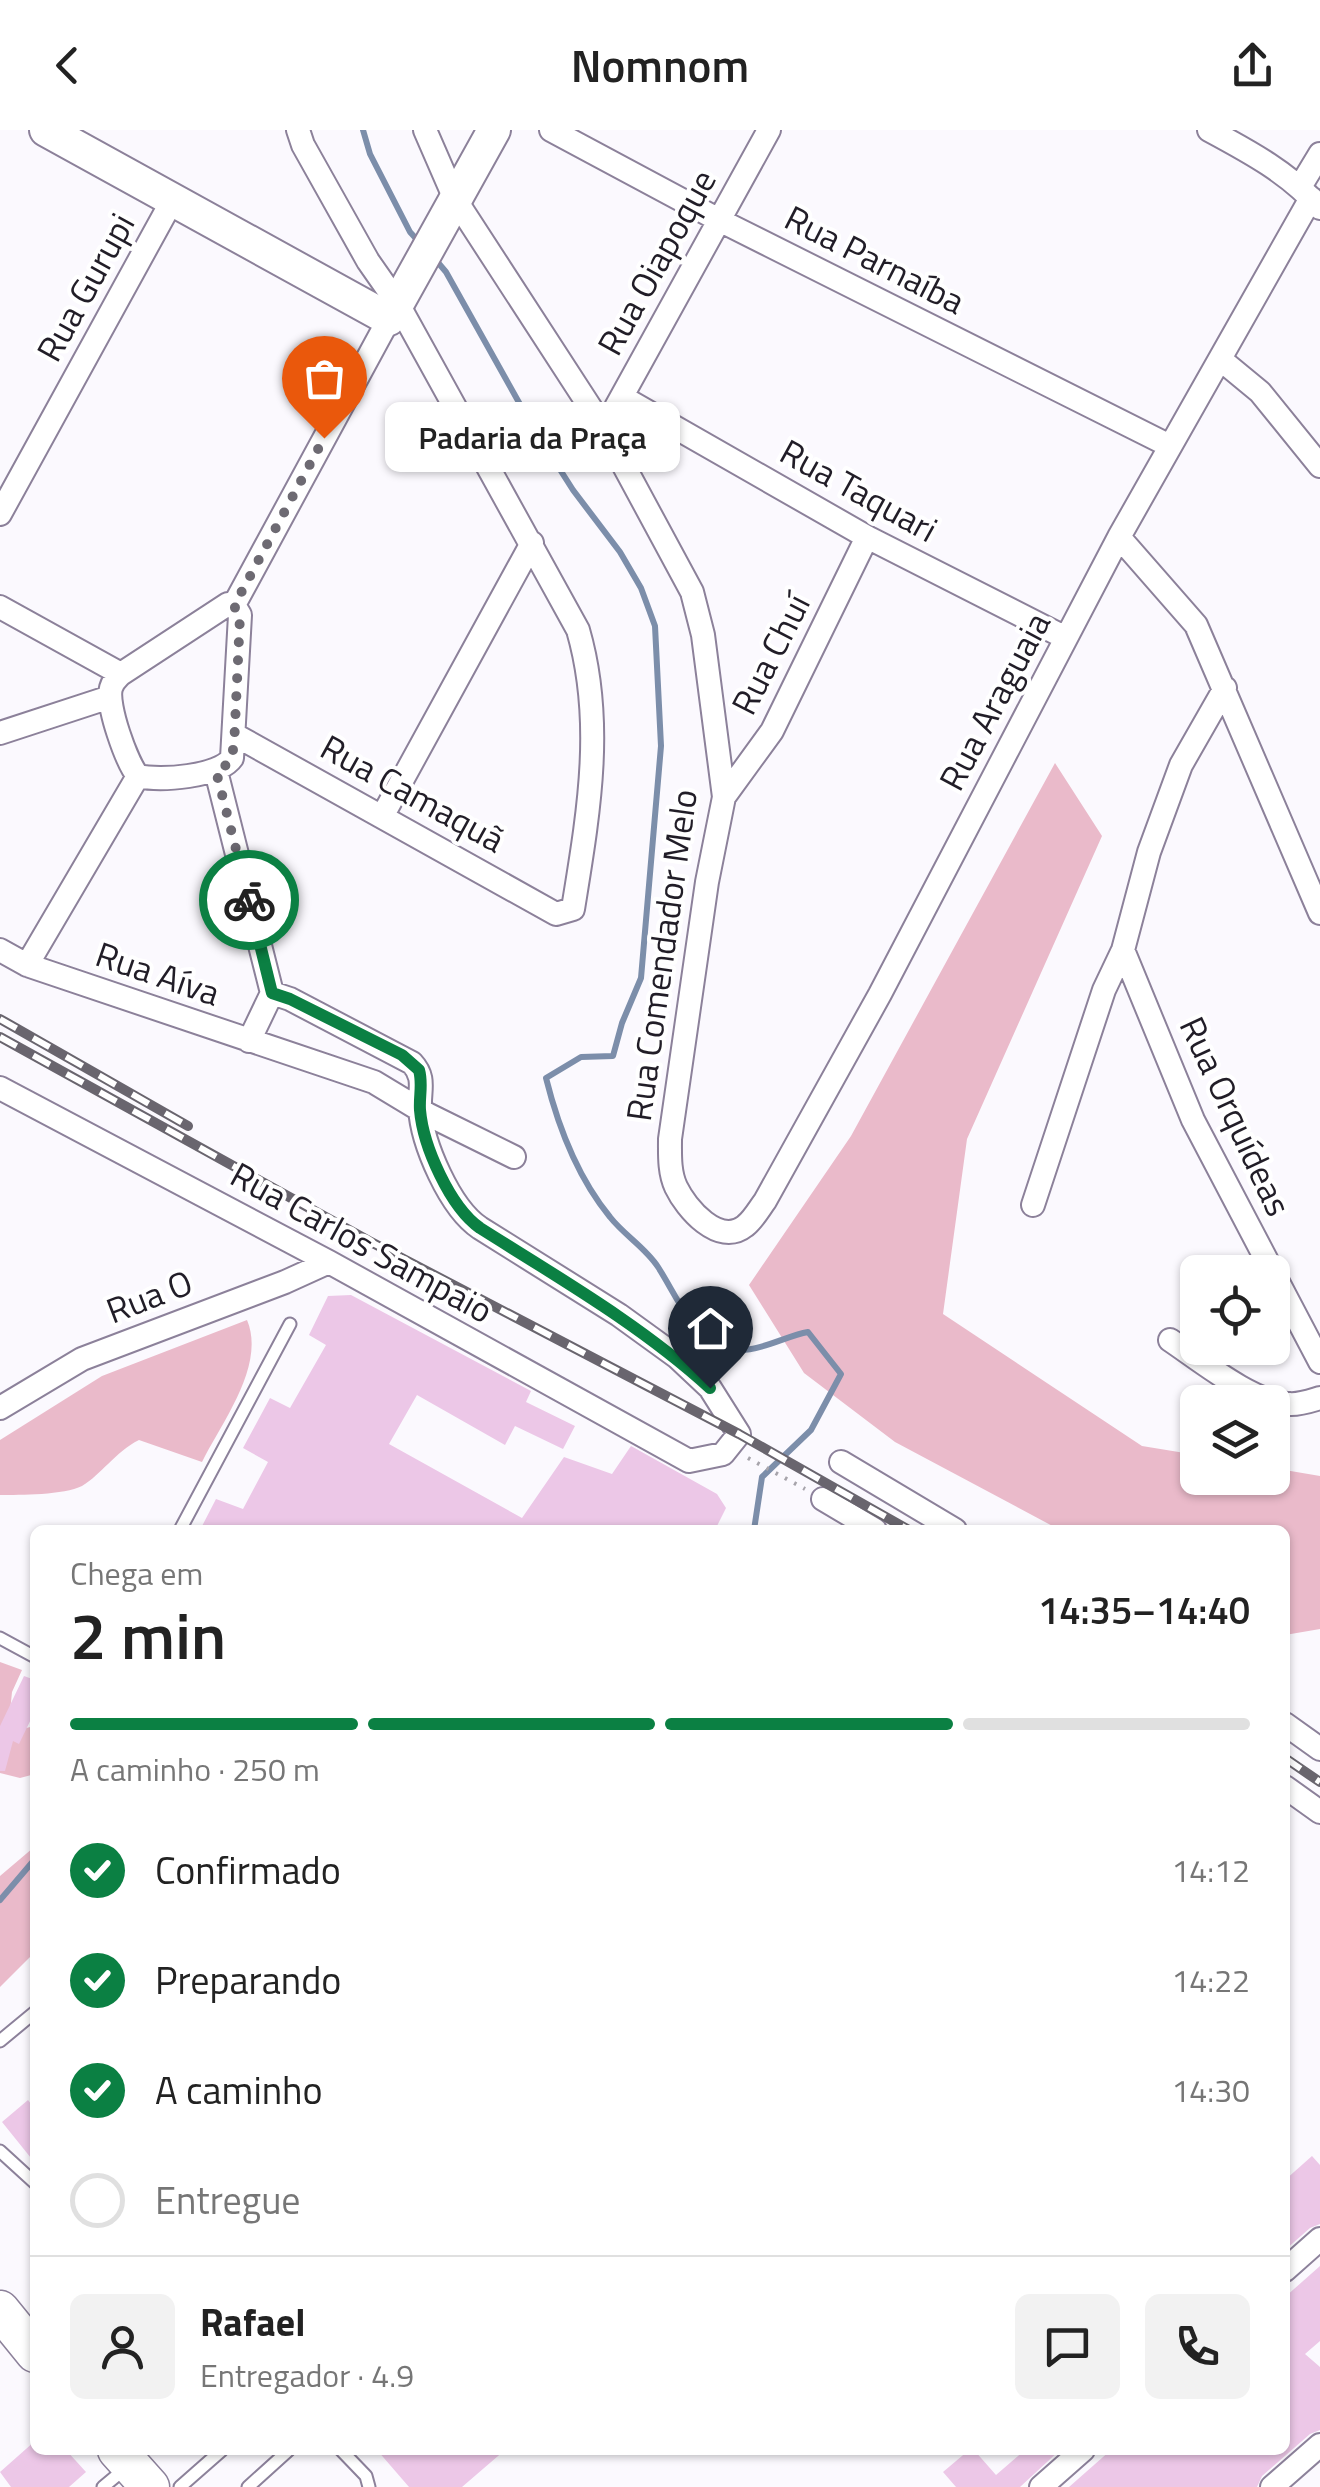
<!DOCTYPE html>
<html lang="pt">
<meta charset="utf-8">
<style>
body{margin:0;font-family:"Titillium Web",sans-serif;background:#f2f2f2;color:#222;height:100vh;display:flex;flex-direction:column;font-size:38px;white-space:nowrap}
*{box-sizing:border-box;margin:0}
p{font-size:32px;color:#767676}
.icon{flex:none;width:55px;height:55px;fill:none;stroke:currentColor;stroke-width:2;stroke-linecap:round;stroke-linejoin:round}
.map{position:relative;flex:1;overflow:hidden}
.sheet{position:absolute;left:30px;top:1395px;width:1260px;height:930px;display:flex;flex-direction:column;background:#fff;border-radius:15px;box-shadow:0 2px 8px #0004}
.sheet>*{flex:none}
.tools{position:absolute;left:1180px;top:1125px;display:grid;gap:20px}
.tools a{display:grid;place-items:center;width:110px;height:110px;border-radius:15px;background:#fff;box-shadow:0 2px 8px #0004;font-size:50px}
.pin{position:absolute;display:grid;place-items:center;width:85px;height:85px;color:#fff;margin:-102px -42px;border-radius:50% 50% 50% 0;rotate:-45deg;box-shadow:0 0 10px #0007}
.pin .icon{rotate:45deg}
.courier{position:absolute;display:grid;place-items:center;width:100px;height:100px;margin:-50px;border:8px solid #0b8043;border-radius:50%;background:#fff;color:#222;box-shadow:0 2px 12px #0007}
.bubble{position:absolute;height:70px;border-radius:15px;background:#fff;box-shadow:0 2px 8px #0004;font-size:32px;font-weight:600;line-height:70px;text-align:center}
.overview em{font-style:normal;font-weight:600}
.overview div{display:flex;flex-direction:column-reverse}
.overview{display:flex;align-items:center;justify-content:space-between;height:170px;padding:0 40px}
h1{font-size:65px;font-weight:600;line-height:75px}
.bar{display:grid;grid-template-columns:repeat(4,1fr);gap:15px 10px;align-content:center;height:120px;padding:0 40px}
.bar i{height:12px;border-radius:8px;background:#e0e0e0}
.bar .selected{background:#0b8043}
.bar p{grid-column:span 4}
.line{display:flex;align-items:center;gap:25px;padding:0 40px;border-top:2px solid #e0e0e0}
.line div{flex:1}
.round{display:grid;place-items:center;flex:none;width:105px;height:105px;border-radius:15px;background:#f2f2f2}
ol{padding:0 40px;list-style:none}
li{display:flex;align-items:center;gap:30px;height:110px}
li p{margin-inline-start:auto}
li .icon{padding:10px;border-radius:50%;background:#0b8043;color:#fff;stroke-width:4}
li:last-child{color:#767676}
li i{width:55px;height:55px;border:5px solid #e0e0e0;border-radius:50%}
header{display:flex;justify-content:space-between;align-items:center;height:130px;padding:0 40px;background:#fff;font-size:45px;font-weight:600}
.map>svg:first-child{display:block}
</style>
<header><svg class="icon" aria-label="back" viewBox="0 0 24 24"><path d="M15 5l-7 7 7 7"/></svg>Nomnom<svg class="icon" aria-label="share" viewBox="0 0 24 24"><path d="M12 15V3M7 8l5-5 5 5M5 13v7h14v-7"/></svg></header>
<div class="map">
<svg width="1320" height="2357" viewBox="0 0 1320 2357">
<rect width="100%" height="100%" fill="#fbf9fe"/>
<path fill="#eabaca" d="M1055,633L1102,706L967,1009L943,1184L1142,1316L1197,1325L1198,1348H1272L1273,1338L1320,1346V1499L1285,1505V1400H1060L895,1312L804,1243L749,1155L851,1006Z
M247,1190C266,1235 222,1292 202,1332L139,1310C115,1322 101,1345 82,1356C64,1365 20,1365 0,1365V1310L102,1246Z
M0,1532L22,1540L12,1562L8,1602L35,1596V1644L20,1648L0,1643Z
M35,1708V1822L0,1857V1746L33,1718Z"/>
<g fill="none" stroke-linecap="round" stroke-linejoin="round">
<path stroke="#7c8eaa" stroke-width="6" d="M363,0L370,24L410,102L420,113
M435,129L446,142L531,294L573,360L620,422L641,458L655,496L661,616L641,848L622,893L613,926L581,927L546,948C558,996 578,1048 610,1087C624,1105 646,1118 658,1137C676,1165 688,1198 719,1215C748,1230 780,1207 808,1202L841,1244L811,1300L762,1347L754,1400
M0,1770L35,1729"/>
</g>
<path fill="#ecc7e7" d="M351,1165L531,1261L526,1272L575,1296L563,1319L515,1296L505,1315L417,1265L389,1314L522,1388L564,1327L612,1344L631,1316L717,1364L726,1378L715,1400H200L216,1369L243,1379L268,1332L243,1318L270,1268L290,1278L326,1215L309,1205L328,1166Z
M24,1546L35,1550V1581L19,1614L13,1611L5,1641H0V1596Z
M28,1970L35,1979V2033L2,1992Z
M1312,2026L1320,2035V2094L1310,2098L1285,2120V2050Z
M1320,2136V2211L1305,2224L1320,2237V2300L1310,2304L1262,2346L1257,2357H1069L1111,2320H1285V2167Z
M35,2311V2320H66L86,2342L69,2357H11L0,2342Z
M377,2320H505L462,2357H409Z
M969,2320H974L996,2345L1025,2320H1060L1020,2357H956L943,2342Z"/>
<g fill="none" stroke-linecap="round" stroke-linejoin="round">
<g stroke="#8c819a" stroke-width="15">
<path id="lane" d="M180,1400L290,1194
M0,1508L35,1527
M0,1911L35,1882
M0,2021L35,2053
M341,2320L366,2346L369,2357
M103,2357L127,2337
M180,2357L222,2320
M248,2357L289,2320"/>
</g>
<g stroke="#8c819a" stroke-width="26">
<path id="street" d="M425,0L455,69L603,297L692,462L703,505L724,667L707,752L670,1009C670,1024 669,1042 676,1057C686,1078 719,1117 745,1096C753,1090 759,1079 765,1071L880,864L1119,407L1311,68
M551,0L719,90L1170,316
M1209,0C1250,22 1289,43 1320,78
M1300,57L1320,24
M1220,229L1260,262L1320,336
M622,267L867,407L1066,508
M616,277L769,0
M0,384L173,69
M1119,407L1196,495L1320,783
M228,474L234,475L240,485L232,628C219,647 160,651 138,646C127,633 106,575 111,558C113,551 116,549 121,544Z
M234,475L389,189
M0,477L121,544
M0,603L110,567
M235,605L556,784L573,779C588,686 605,593 578,500L398,174L368,131L303,15L298,0
M216,641L272,863L249,911
M724,667L772,601L867,407
M383,685L532,413
M0,820L27,835L374,952L427,984L514,1027
M1123,820L1193,990L1320,1232
M27,835L138,646
M0,958L329,1132L689,1331L723,1324L739,1304L710,1258L677,1227L619,1185L480,1098C450,1078 422,1014 420,978C419,960 426,948 412,933L290,869L272,863
M1033,1075L1104,860L1123,820L1149,722L1181,635L1225,558
M1170,1210C1200,1230 1254,1274 1289,1274C1299,1275 1310,1271 1320,1268
M0,1278L82,1229L285,1152L329,1132
M841,1332L955,1400
M823,1369L875,1400
M1285,1594L1320,1619
M1285,1657L1320,1682
M1285,2140L1320,2109
M1041,2357L1083,2320
M1272,2357L1320,2315"/>
</g>
<g stroke="#8c819a" stroke-width="36">
<path id="secondary" d="M46,0L389,189L494,0"/>
</g>
<g stroke="#8c819a" stroke-width="41">
<path id="primary" d="M0,2180L35,2223
M117,2320L150,2357"/>
</g>
<path stroke="#a7a4ab" stroke-width="4" stroke-dasharray="2.5 8" stroke-linecap="butt" d="M748,1328L805,1359"/>
<use href="#lane" stroke="#fff" stroke-width="11"/>
<use href="#street" stroke="#fff" stroke-width="22"/>
<use href="#secondary" stroke="#fff" stroke-width="32"/>
<use href="#primary" stroke="#fff" stroke-width="38"/>
<g stroke="#69656e" stroke-width="10">
<path id="rail" d="M0,889L188,996
M0,907L369,1111L739,1304L909,1400
M1285,1628L1320,1652"/>
</g>
<use href="#rail" stroke="#fff" stroke-width="6" stroke-dasharray="19" stroke-linecap="butt"/>
</g>
<g fill="none" stroke-linecap="round" stroke-linejoin="round">
<path stroke="#6d6a72" stroke-width="10" stroke-dasharray="0 18" d="M249,770L216,641L228,634L234,617L240,486L234,476L324,308"/>
<path stroke="#0b8043" stroke-width="12" d="M249,770L272,863L290,869L402,925L419,940C423,954 419,966 420,980C423,1016 450,1077 480,1098C559,1148 641,1195 710,1258"/>
</g>
<g text-anchor="middle" dominant-baseline="central" stroke-width="8" stroke-linejoin="round" paint-order="stroke">
<g font-size="35" fill="#211d27" stroke="#fff">
<text transform="translate(875 129) rotate(27)">Rua Parnaíba</text>
<text transform="translate(656 132) rotate(-61)">Rua Oiapoque</text>
<text transform="translate(85 157) rotate(-61)">Rua Gurupi</text>
<text transform="translate(859 360) rotate(29)">Rua Taquari</text>
<text transform="translate(770 524) rotate(-63)">Rua Chuí</text>
<text transform="translate(994 571) rotate(-62)">Rua Araguaia</text>
<text transform="translate(413 663) rotate(29)">Rua Camaquã</text>
<text transform="translate(661 825) rotate(-82)">Rua Comendador Melo</text>
<text transform="translate(158 843) rotate(19)">Rua Aíva</text>
<text transform="translate(1236 986) rotate(65)">Rua Orquídeas</text>
<text transform="translate(362 1112) rotate(29)">Rua Carlos Sampaio</text>
<text transform="translate(149 1166) rotate(-21)">Rua O</text>
</g>
</g>
</svg>
<div class="tools">
<a><svg class="icon" aria-label="locate" viewBox="0 0 24 24"><circle cx="12" cy="12" r="6"/><path d="M12 2v4M12 18v4M2 12h4M18 12h4"/></svg></a>
<a><svg class="icon" aria-label="layers" viewBox="0 0 24 24"><path d="M12 4l9 5-9 5-9-5zM3 14l9 5 9-5"/></svg></a>
</div>
<div class="pin" style="left:324px;top:308px;background:#ea580c"><svg class="icon" aria-label="bag" viewBox="0 0 24 24"><path d="M5 8h14l-1 12H6zM9 8a3 3 0 0 1 6 0"/></svg></div>
<div class="pin" style="left:710px;top:1258px;background:#1f2937"><svg class="icon" aria-label="home" viewBox="0 0 24 24"><path d="M3 11l9-7 9 7M6 9v11h12V9"/></svg></div>
<div class="courier" style="left:249px;top:770px"><svg class="icon" aria-label="bike" viewBox="0 0 24 24"><circle cx="6" cy="16" r="4"/><circle cx="18" cy="16" r="4"/><path d="M6 16l4-8h5l3 8M10 8l3 8H6M13 5h3"/></svg></div>
<div class="bubble" style="left:385px;top:272px;width:295px">Padaria da Praça</div>
<section class="sheet">
<div class="overview"><div><h1>2 min</h1><p>Chega em</p></div><em>14:35–14:40</em></div>
<div class="bar"><i class="selected"></i><i class="selected"></i><i class="selected"></i><i></i><p>A caminho · 250 m</p></div>
<ol>
<li><svg class="icon" aria-label="check" viewBox="0 0 24 24"><path d="M5 12l5 5 9-10"/></svg>Confirmado<p>14:12</p></li>
<li><svg class="icon" aria-label="check" viewBox="0 0 24 24"><path d="M5 12l5 5 9-10"/></svg>Preparando<p>14:22</p></li>
<li><svg class="icon" aria-label="check" viewBox="0 0 24 24"><path d="M5 12l5 5 9-10"/></svg>A caminho<p>14:30</p></li>
<li><i></i>Entregue</li>
</ol>
<div class="line" style="height:180px"><a class="round"><svg class="icon" aria-label="person" viewBox="0 0 24 24"><circle cx="12" cy="8" r="4"/><path d="M4 21q1-7 8-7t8 7"/></svg></a><div><b>Rafael</b><p>Entregador · 4.9</p></div><a class="round"><svg class="icon" aria-label="chat" viewBox="0 0 24 24"><path d="M4 5h16v11H9l-5 4z"/></svg></a><a class="round"><svg class="icon" aria-label="phone" viewBox="0 0 24 24"><path d="M5 4h4l2 5-3 2q2 4 5 5l2-3 5 2v4C11 20 4 13 5 4z"/></svg></a></div>
</section>
</div>
